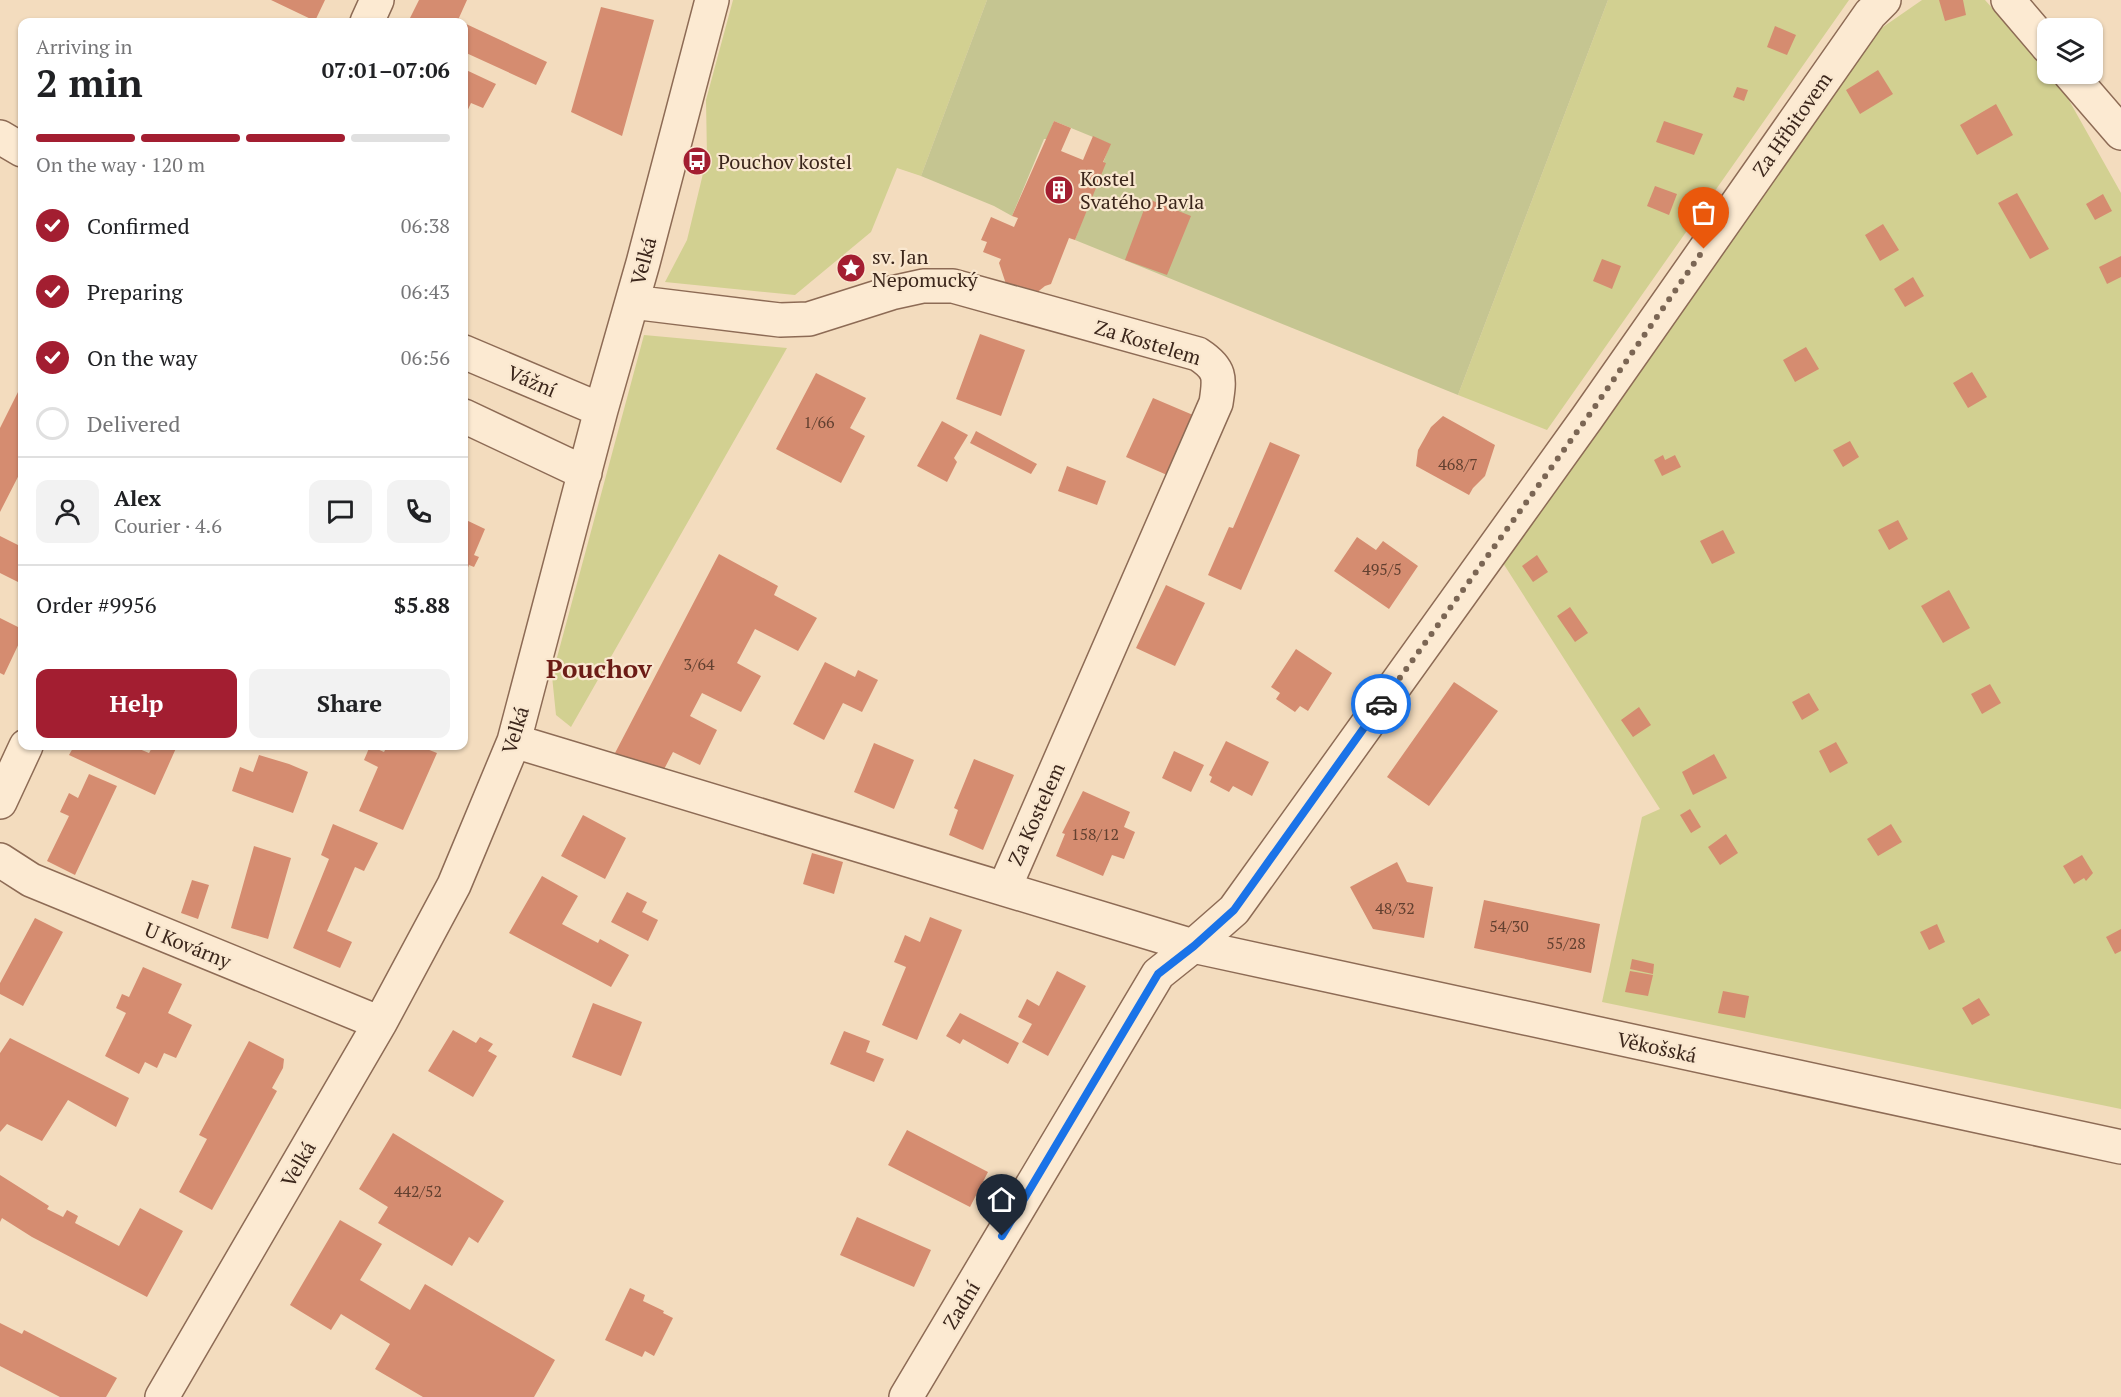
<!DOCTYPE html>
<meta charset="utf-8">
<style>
body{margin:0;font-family:"PT Serif",serif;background:#f2f2f2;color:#202124;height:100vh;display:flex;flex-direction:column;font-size:22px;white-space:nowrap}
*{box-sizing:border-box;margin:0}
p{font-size:20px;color:#757577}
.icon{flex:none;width:33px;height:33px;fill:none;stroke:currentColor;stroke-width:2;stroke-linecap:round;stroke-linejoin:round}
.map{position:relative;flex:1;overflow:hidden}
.sheet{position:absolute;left:18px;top:18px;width:450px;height:732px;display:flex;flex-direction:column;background:#fff;border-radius:12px;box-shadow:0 2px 4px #0004}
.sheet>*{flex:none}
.controls{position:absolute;left:2037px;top:18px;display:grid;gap:12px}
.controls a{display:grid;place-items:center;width:66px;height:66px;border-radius:12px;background:#fff;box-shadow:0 2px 4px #0004;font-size:30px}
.pin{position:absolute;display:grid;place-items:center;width:51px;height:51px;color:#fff;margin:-62px -26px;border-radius:50% 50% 50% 0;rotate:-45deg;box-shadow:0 0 6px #0007}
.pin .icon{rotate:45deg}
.courier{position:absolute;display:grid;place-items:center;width:60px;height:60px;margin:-30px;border:4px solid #1a73e8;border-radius:50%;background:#fff;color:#222;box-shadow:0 2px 8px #0007}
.headline em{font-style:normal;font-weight:800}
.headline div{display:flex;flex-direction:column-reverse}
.headline{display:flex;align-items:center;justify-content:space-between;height:102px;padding:0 18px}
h1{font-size:39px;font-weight:800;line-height:45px}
.bar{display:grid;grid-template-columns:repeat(4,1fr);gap:9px 6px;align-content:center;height:72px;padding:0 18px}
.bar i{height:8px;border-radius:4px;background:#e0e0e0}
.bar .current{background:#a31e31}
.bar p{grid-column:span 4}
.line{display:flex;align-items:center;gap:15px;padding:0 18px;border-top:2px solid #e0e0e0}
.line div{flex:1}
.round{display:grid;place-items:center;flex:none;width:63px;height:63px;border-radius:12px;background:#f2f2f2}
ol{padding:0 18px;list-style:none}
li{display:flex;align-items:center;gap:18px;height:66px}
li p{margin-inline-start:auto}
li .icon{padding:6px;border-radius:50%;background:#a31e31;color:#fff;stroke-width:4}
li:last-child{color:#757577}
li i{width:33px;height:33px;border:3px solid #e0e0e0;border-radius:50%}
.action{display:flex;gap:12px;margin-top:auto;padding:12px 18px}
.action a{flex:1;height:69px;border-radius:12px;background:#a31e31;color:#fff;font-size:24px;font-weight:800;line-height:69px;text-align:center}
.action a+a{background:#f2f2f2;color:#202124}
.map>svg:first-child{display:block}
</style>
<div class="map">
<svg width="2121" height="1397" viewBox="0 0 2121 1397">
<rect width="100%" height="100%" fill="#f3dcbe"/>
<path fill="#d2d091" d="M733,0H987L921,176L897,168L871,232L795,295L665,282L687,240L707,157L706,100Z
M1608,0H1849L1547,430L1458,395Z
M1922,0H1985L2047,70L2048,74H2050L2061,86L2121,193V1109L1602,1002L1642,817L1660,809L1503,563L1857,45Z
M644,335L787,348L571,727L556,715L552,676Z"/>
<path fill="#c5c591" d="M987,0H1608L1458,395L1075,240L1110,144L1054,121L1047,139H1044L1012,216L994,206L921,176Z"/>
<path fill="#d58c70" d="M271,0H325L315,21Z
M419,0H467L458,20L463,22H408Z
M1939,0H1963L1966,15L1945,21Z
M601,7L654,20L622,136L571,112Z
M464,23L547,62L536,85L464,52Z
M1775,26L1796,35L1787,55L1767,47Z
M464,69L496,84L483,108L471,103L464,118Z
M1878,70L1893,94L1860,114L1846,90Z
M1737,87L1748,90L1744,101L1733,97Z
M1996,104L2013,135L1977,155L1960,125Z
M1054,121L1071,128L1061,151L1083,160L1093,136L1111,144L1103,162L1106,163L1075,240L1069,238L1051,284L1045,286L1035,294L1007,287L999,263L1001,259L983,252L987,242L981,240L991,217L1014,227L1018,218L1012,216Z
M1664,121L1703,134L1694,155L1656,142Z
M1655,186L1677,194L1669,215L1647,206Z
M2017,193L2049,249L2030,259L1998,203Z
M2103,194L2112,211L2095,220L2086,204Z
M1148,199L1191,216L1167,275L1125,260Z
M1883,224L1899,250L1880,261L1865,235Z
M2121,256V277L2107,284L2099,267Z
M1602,259L1621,266L1612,289L1593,281Z
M1913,277L1924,296L1905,307L1894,289Z
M980,334L1025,350L1001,416L956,399Z
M1806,347L1819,369L1795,382L1783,360Z
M1972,372L1987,397L1968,408L1953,383Z
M816,373L866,398L850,428L865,436L841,483L776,449Z
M19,390L22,391V469L0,512V428Z
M1153,398L1193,415L1167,475L1126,457Z
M1443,416L1495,445L1485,476L1473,488L1469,495L1416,466L1418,450L1431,427Z
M942,421L968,435L954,458L957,462L947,482L917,466Z
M976,431L1037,464L1031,474L970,443Z
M1850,441L1859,457L1843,467L1833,450Z
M1270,442L1300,455L1241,590L1208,575L1229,527L1233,528Z
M1663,455L1665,460L1675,455L1681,467L1662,476L1654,460Z
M1067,466L1106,481L1097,505L1058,491Z
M464,519L485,529L474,555L479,557L474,567L469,565L464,578Z
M1898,520L1908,539L1889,550L1878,530Z
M1723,530L1735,553L1712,564L1700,541Z
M0,536L22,547V584L0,573Z
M1357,537L1376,550L1383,541L1418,566L1389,609L1334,571Z
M719,554L778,586L774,595L817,618L798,651L755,629L737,663L761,676L741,712L702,693L690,716L717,730L700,765L673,752L660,777L615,753Z
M1537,555L1548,572L1533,582L1522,566Z
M1166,585L1205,603L1175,666L1136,648Z
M1949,590L1970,628L1943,643L1921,606Z
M1570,607L1588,633L1575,642L1557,616Z
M0,618L22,629V637L4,675L0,673Z
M1296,649L1332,673L1308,711L1300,706L1295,712L1276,699L1280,693L1271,687Z
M825,662L855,677L858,670L878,680L862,712L843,703L824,740L793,724Z
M1454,682L1498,711L1429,806L1387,777Z
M1990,684L2001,703L1982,714L1971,694Z
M1809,693L1819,710L1802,720L1792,702Z
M1639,707L1651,725L1633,737L1621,720Z
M1226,741L1269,762L1252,796L1233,786L1229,792L1210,782L1212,777L1209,775Z
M1836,742L1848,763L1830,773L1819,751Z
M874,743L914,760L894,809L854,792Z
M74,746H132L149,753L153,746H177L155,795L69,755Z
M370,746L384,752L387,746H419L437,753L403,830L359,811L378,767L364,760Z
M1174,751L1204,765L1191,792L1162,778Z
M1714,754L1727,778L1693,795L1682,772Z
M259,755L289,764L308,772L293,813L232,791L240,767L253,772Z
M974,759L1014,775L983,850L949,835L958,810L954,808Z
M89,774L117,786L75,875L47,861L69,816L60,812L69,793L78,798Z
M1083,791L1130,812L1124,827L1135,832L1124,859L1112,855L1103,876L1056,856L1065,834L1062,833Z
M1690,809L1701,827L1691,833L1680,815Z
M583,815L626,838L605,879L561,856Z
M333,824L378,843L364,871L355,867L327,931L352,942L340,968L293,948L329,859L321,855Z
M1891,824L1902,842L1878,856L1867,839Z
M1726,834L1738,853L1720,865L1708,847Z
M254,846L291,858L268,939L231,928Z
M812,853L843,862L834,894L803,884Z
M2082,855L2093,873L2086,881L2084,878L2074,884L2063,866Z
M1397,862L1407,882L1433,887L1424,938L1373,929L1350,887Z
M542,876L578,896L562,924L598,943L600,939L629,955L611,987L509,933Z
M192,880L209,885L198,919L181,913Z
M627,892L647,902L642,912L658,920L648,941L611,922Z
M1484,900L1600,924L1591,973L1474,948Z
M930,917L962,930L917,1040L882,1025L906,967L894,962L905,935L920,942Z
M35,918L63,932L23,1006L0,994V983Z
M1937,924L1945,942L1929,950L1920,932Z
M2121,929V951L2115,954L2106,937Z
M1632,959L1654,964L1653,974L1630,969Z
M143,967L182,984L168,1013L192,1025L176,1058L164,1053L157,1068L145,1062L139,1074L105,1056L126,1013L116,1008L122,994L129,997Z
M1057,971L1086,986L1048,1056L1022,1042L1032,1024L1018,1017L1027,999L1039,1006Z
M1630,971L1653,975L1648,996L1625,992Z
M1723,991L1749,996L1745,1018L1718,1013Z
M1979,998L1990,1015L1972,1025L1962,1008Z
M593,1003L642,1022L621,1076L572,1057Z
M960,1013L1019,1043L1008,1064L963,1039L960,1044L946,1036Z
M453,1030L476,1043L480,1037L493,1044L488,1051L497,1056L473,1097L428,1071Z
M844,1031L870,1041L866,1052L884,1059L874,1082L830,1064Z
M10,1038L129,1098L116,1127L68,1100L42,1141L7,1124L0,1132V1053Z
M249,1041L284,1059L283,1068L272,1088L277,1091L212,1210L179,1192L207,1139L199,1135Z
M907,1130L988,1172L970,1207L888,1165Z
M393,1133L504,1201L478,1243L469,1237L452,1266L378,1223L388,1207L359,1189Z
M0,1175L49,1206L47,1209L63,1217L67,1210L78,1216L75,1223L119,1246L140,1208L183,1231L147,1297L32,1237L2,1218L0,1222Z
M857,1217L931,1250L914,1287L840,1255Z
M340,1220L382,1244L360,1280L410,1310L425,1284L555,1360L534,1397H423L375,1369L390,1344L341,1314L331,1330L290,1305Z
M630,1288L645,1295L643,1301L664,1311L663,1313L673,1318L654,1356L645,1351L642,1357L605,1340Z
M0,1323L22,1334L24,1330L117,1378L106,1397H60L0,1366Z"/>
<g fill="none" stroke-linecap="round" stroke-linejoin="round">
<g stroke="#8d6b55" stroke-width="36">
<path id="minor" d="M2008,0L2048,47
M367,22L377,0
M2070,74L2121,133
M0,137L22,150
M632,302L780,320L809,319L891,293L923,286H953L1198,354C1221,369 1220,377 1216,403L1004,889
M464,352L601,410
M464,416L585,473
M514,741L1193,946L2121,1147
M0,802L26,746
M0,860L31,880L380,1023
M162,1397L380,1023L454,885L514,741L601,410L643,263L712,0
M906,1397L1158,974L1193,946L1234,910L1587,418L1870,14L1884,0"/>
</g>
<use href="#minor" stroke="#fcead2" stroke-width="33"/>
</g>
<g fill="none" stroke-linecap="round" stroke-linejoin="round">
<path stroke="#7b6654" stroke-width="6" stroke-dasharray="0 10.8" d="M1381,704L1587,418L1704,249"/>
<path stroke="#1a73e8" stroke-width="8" d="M1002,1236L1158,974L1194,946L1234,910L1381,704"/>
</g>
<defs>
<g id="bus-disc" transform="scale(1.5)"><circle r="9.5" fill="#a31e31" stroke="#f9e7cf"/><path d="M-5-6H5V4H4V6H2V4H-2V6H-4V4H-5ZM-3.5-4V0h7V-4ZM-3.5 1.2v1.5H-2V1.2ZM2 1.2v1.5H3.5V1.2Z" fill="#fff"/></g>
<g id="building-disc" transform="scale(1.5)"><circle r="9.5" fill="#a31e31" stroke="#f9e7cf"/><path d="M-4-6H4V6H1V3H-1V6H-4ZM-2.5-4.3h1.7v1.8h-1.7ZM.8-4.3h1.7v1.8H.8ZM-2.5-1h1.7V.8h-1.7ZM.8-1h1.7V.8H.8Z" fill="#fff"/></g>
<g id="sight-disc" transform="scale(1.5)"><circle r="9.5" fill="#a31e31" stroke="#f9e7cf"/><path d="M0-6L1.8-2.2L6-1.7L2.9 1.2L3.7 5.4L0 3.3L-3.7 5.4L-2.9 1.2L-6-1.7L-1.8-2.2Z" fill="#fff"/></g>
</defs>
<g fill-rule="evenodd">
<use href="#bus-disc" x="697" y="161"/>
<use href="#building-disc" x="1059" y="190"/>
<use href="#sight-disc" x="851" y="268"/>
</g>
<g text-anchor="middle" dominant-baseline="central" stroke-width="4.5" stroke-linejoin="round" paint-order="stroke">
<g font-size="16" fill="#624030">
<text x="819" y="422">1/66</text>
<text x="1458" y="464">468/7</text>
<text x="1382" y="569">495/5</text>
<text x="699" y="664">3/64</text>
<text x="1095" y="834">158/12</text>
<text x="1395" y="908">48/32</text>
<text x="1509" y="926">54/30</text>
<text x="1566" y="943">55/28</text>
<text x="418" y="1191">442/52</text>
</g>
<g font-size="20" fill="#3b261b" stroke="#f9e7cf">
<text transform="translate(1792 124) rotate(-55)">Za Hřbitovem</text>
<text transform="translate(643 261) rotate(-75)">Velká</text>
<text transform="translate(1148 342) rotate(17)">Za Kostelem</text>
<text transform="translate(532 381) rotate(23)">Vážní</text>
<text transform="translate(515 730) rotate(-73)">Velká</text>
<text transform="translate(1036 814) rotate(-66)">Za Kostelem</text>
<text transform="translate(188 945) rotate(22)">U Kovárny</text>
<text transform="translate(1657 1047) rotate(12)">Věkošská</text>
<text transform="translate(298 1164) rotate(-60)">Velká</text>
<text transform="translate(961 1305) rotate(-59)">Zadní</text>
</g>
<g font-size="20" fill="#3b261b" stroke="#f9e7cf" text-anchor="start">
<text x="718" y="161">Pouchov kostel</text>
<text x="1080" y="178">Kostel<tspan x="1080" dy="23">Svatého Pavla</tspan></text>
<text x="872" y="256">sv. Jan<tspan x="872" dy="23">Nepomucký</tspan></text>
</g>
<g font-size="26" font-weight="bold" fill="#6c1c16" stroke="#f9e7cf">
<text x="599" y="668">Pouchov</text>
</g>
</g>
</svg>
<div class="controls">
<a><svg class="icon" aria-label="layers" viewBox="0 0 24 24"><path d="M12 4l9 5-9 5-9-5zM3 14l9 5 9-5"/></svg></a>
</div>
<div class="pin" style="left:1704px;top:249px;background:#ea580c"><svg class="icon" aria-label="bag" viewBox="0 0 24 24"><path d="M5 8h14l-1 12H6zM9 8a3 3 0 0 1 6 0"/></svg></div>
<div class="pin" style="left:1002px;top:1236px;background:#1f2937"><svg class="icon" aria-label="home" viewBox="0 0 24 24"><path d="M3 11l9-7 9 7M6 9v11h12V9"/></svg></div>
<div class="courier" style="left:1381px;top:704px"><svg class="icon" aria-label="car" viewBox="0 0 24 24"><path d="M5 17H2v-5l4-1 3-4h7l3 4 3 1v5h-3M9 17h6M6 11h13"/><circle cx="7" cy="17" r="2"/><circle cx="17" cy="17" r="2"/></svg></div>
<section class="sheet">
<div class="headline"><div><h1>2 min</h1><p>Arriving in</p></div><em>07:01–07:06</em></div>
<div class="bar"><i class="current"></i><i class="current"></i><i class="current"></i><i></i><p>On the way · 120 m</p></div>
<ol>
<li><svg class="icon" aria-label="check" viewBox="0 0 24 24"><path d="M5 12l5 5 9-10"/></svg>Confirmed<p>06:38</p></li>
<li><svg class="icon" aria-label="check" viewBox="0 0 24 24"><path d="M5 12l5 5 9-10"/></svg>Preparing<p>06:43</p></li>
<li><svg class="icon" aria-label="check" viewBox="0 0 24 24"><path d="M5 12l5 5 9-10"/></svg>On the way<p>06:56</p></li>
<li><i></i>Delivered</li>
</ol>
<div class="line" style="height:108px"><a class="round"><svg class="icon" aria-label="person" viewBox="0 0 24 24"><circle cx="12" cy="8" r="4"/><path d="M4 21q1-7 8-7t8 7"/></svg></a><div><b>Alex</b><p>Courier · 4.6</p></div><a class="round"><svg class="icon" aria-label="chat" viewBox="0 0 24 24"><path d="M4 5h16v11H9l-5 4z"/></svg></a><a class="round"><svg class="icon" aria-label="phone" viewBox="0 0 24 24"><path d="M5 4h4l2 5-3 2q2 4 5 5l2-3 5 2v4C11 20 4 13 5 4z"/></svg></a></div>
<div class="line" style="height:78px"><div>Order #9956</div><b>$5.88</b></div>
<div class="action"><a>Help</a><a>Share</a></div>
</section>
</div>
